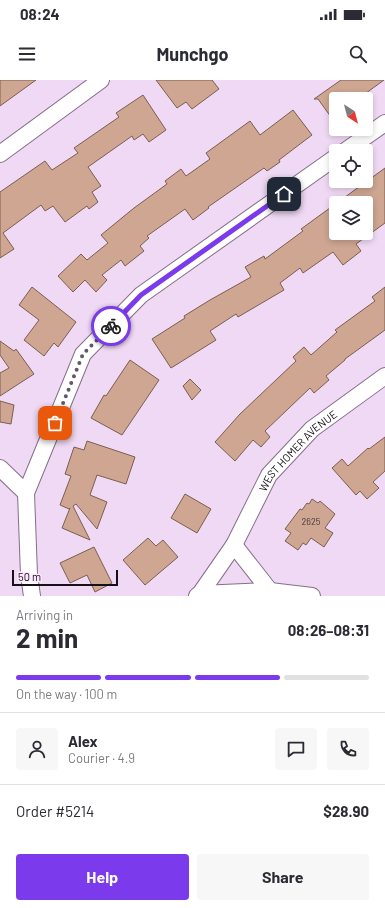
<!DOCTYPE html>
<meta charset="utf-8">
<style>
body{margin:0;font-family:Barlow,sans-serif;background:#f7f7f7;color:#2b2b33;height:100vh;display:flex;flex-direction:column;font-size:15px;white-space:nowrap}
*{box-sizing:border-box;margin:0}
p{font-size:13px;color:#7c7c81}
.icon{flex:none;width:22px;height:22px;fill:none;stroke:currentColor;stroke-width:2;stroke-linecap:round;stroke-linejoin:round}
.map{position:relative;height:516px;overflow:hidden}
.sheet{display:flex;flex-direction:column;background:#fff;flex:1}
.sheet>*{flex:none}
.needle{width:26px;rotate:144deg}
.fabs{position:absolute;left:329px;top:12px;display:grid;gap:8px}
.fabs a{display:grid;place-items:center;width:44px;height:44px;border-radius:4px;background:#fff;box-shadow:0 2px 6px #0003;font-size:20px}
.scale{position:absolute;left:12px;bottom:10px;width:106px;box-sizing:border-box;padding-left:4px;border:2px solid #181019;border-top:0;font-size:11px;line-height:14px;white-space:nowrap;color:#181019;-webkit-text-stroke:3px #fbe8fe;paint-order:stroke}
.pin{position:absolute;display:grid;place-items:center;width:34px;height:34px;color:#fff;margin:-17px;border-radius:8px;box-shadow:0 2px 6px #0006}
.courier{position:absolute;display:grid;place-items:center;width:40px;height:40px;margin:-20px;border:3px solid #7c3aed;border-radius:50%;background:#fff;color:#222;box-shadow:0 1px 5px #0007}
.headline em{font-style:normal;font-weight:700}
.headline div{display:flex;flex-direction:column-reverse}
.headline{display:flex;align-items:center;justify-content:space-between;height:68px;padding:0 16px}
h1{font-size:26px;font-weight:700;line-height:30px}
.bar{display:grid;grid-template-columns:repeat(4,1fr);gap:6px 4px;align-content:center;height:48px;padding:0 16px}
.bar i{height:5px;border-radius:3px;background:#e1e1e2}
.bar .active{background:#7c3aed}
.bar p{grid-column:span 4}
.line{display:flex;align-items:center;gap:10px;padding:0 16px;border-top:1px solid #e1e1e2}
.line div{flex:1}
.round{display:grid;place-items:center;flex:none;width:42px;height:42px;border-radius:4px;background:#f7f7f7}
.action{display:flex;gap:8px;margin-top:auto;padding:8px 16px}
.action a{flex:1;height:46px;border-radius:4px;background:#7c3aed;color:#fff;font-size:16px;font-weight:700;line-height:46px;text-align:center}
.action a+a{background:#f7f7f7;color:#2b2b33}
.status{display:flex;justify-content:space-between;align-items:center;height:28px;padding:0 20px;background:#fff;direction:ltr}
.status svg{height:11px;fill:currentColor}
header{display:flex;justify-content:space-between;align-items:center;height:52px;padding:0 16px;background:#fff;font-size:18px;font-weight:700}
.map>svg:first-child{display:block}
</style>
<div class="status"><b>08:24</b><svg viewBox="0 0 49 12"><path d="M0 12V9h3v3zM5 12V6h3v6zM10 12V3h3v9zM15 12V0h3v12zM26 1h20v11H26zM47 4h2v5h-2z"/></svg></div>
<header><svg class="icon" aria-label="menu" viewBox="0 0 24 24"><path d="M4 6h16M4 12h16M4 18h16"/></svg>Munchgo<svg class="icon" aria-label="search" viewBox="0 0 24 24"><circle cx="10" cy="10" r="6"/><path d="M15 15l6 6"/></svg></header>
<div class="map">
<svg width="385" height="516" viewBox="0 0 385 516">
<rect width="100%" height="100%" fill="#f0d9f4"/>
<path fill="#cea692" stroke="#7b5e50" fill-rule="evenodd" d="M0,0H36L0,26Z
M156,0H212L219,9L192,29L186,22L177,28Z
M341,0H384L358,19H336V44L318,19H314Z
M143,15L166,50L149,62L143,54L134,60L132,56L88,87L101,106L92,112L98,122L89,129L87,126L65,142L53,126L45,131L41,125L3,153L14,169L0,178V112L45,81L52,90L78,73L74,68L119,37L116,33Z
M293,30L312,55L279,80L280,82L267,91L264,88L208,127L209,128L193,140L185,129L147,156L149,158L140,166L144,171L125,186L121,180L102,195L107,200L96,212L85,200L73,212L58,196L81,174L87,180L108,163L101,155L134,128L167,104L165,101L181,89L186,96L210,79L206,73L250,41L260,55Z
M385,88V143L356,164L361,171L343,185L333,172L303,193L300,188L280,203L284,210L238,237L236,234L210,251L216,260L171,288L152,259L185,238L184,236L210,220L251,197L245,187L264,176L265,179L303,151L301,149ZM336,123H366V153H336Z
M32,207L76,242L58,267L54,263L44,276L24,260L39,240L19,225Z
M385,207V250L345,279V280L326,296L329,300L314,313L310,308L265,351L270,357L261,367L253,360L235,381L215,362L240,334L296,281L293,277L304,267L311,275L337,252L335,250L375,221L372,217Z
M0,261L14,271L16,269L34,294L0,316V293L9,288L0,275Z
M130,280L159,300L122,355L91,338L104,315L106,316Z
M190,299L201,310L192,320L183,306Z
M0,321L14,325L11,344L0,342Z
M385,357V391L373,402L379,408L367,419L360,411L356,415L332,388L342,379L348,386L368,368L369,369Z
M87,361L135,377L126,404L97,395L90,415L107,422L97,449L76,424L73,426L90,460L62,448L70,428L69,429L60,425L71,396L65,394L74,367L84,370Z
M185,414L211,429L197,453L171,438Z
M312,419L318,423L320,421L335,434L325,448L333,453L324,467L311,458L306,465L303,463L298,470L285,461L291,453L285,449L300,429L302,430L307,423L309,424Z
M148,458L156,466L163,460L178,477L145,505L123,480Z
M94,467L112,503L95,512L87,495L70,503L60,483Z"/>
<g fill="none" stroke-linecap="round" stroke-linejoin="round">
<g stroke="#846f87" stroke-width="18">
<g id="minor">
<path d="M345,71L385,43"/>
<path d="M0,74L101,0"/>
<path d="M0,388L26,413"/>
<path id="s1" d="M270,511L234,465L269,395L312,349L385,296"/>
<path d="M200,514L234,465"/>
<path d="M32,516L29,495L26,413L83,274L141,215L336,77"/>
<path d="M197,516L200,514L270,511L312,516"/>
</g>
</g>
<use href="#minor" stroke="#fff" stroke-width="16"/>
</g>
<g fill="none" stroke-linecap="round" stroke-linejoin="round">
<path stroke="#645666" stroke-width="4" stroke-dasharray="0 7.2" d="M55,343L83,274L111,246"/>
<path stroke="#7c3aed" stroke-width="5" d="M111,246L141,215L284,114"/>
</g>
<g text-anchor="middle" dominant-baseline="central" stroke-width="3" stroke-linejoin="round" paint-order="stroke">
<g font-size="9" fill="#463637">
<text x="311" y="441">2625</text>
</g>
<g font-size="11" fill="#181019" stroke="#fbe8fe">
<text stroke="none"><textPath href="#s1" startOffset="174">WEST HOMER AVENUE</textPath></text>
</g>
</g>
</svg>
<div class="fabs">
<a><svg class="needle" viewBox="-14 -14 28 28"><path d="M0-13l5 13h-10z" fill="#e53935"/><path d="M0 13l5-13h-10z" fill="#7c7c81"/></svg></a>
<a><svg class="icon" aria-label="locate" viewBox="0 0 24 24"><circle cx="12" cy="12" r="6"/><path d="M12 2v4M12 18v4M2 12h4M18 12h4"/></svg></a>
<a><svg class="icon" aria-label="layers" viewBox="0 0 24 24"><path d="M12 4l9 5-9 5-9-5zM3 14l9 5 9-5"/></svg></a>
</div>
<div class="scale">50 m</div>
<div class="pin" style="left:55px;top:343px;background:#ea580c"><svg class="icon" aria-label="bag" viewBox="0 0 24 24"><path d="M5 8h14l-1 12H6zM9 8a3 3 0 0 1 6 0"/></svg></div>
<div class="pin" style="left:284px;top:114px;background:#1f2937"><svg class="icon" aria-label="home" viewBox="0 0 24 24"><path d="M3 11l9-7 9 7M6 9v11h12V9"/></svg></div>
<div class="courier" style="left:111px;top:246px"><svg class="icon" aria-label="bike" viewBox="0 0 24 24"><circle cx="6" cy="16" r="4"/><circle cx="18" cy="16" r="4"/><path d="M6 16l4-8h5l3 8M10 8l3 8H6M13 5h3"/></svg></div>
</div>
<section class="sheet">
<div class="headline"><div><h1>2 min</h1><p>Arriving in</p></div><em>08:26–08:31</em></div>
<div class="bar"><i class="active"></i><i class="active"></i><i class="active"></i><i></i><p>On the way · 100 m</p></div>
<div class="line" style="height:72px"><a class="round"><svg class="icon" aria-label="person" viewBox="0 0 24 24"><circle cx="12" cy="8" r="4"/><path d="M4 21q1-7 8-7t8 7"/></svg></a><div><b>Alex</b><p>Courier · 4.9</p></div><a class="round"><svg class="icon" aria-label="chat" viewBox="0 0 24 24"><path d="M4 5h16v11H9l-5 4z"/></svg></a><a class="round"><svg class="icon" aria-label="phone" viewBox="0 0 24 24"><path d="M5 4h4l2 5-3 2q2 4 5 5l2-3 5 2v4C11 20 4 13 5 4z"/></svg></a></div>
<div class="line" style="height:52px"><div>Order #5214</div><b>$28.90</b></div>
<div class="action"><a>Help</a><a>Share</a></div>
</section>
